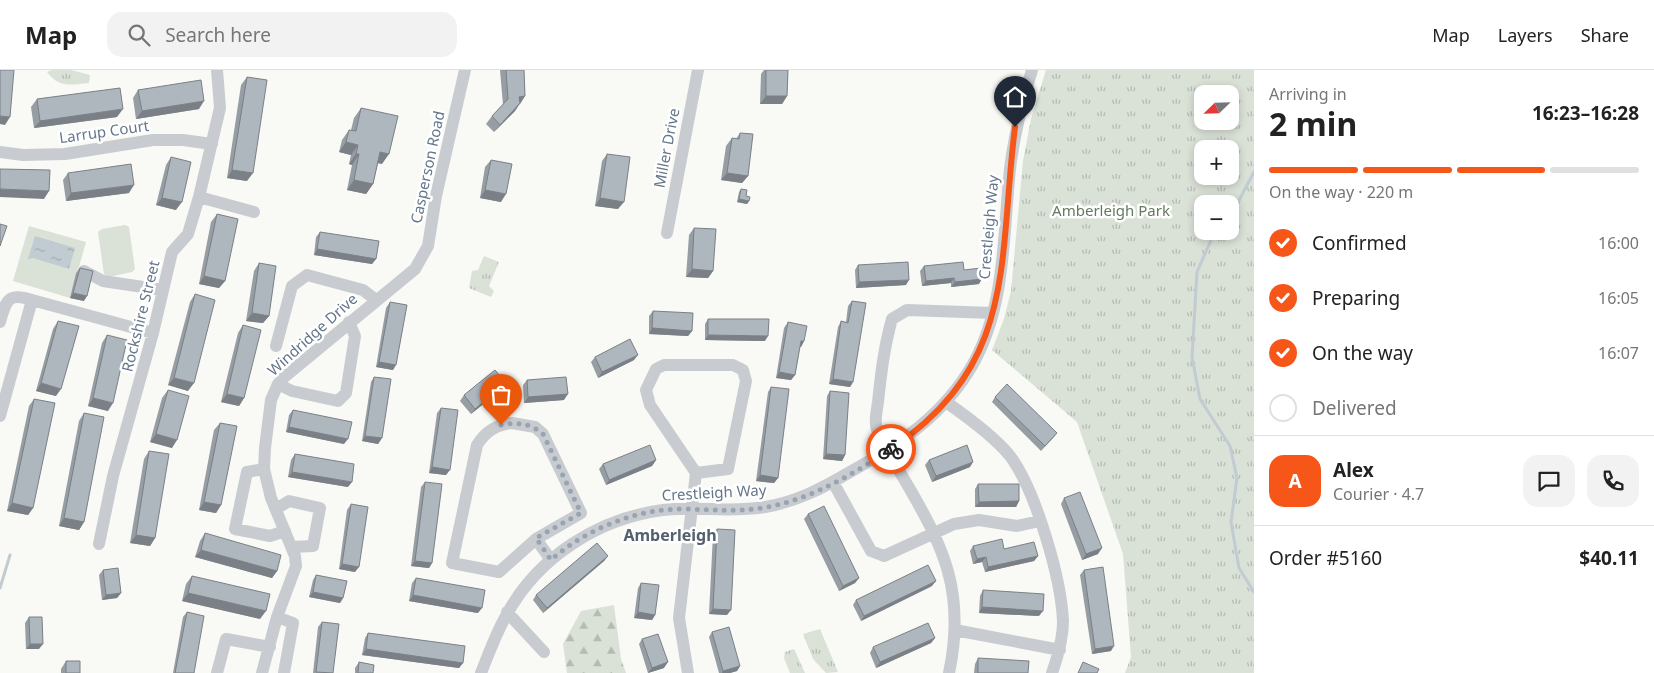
<!DOCTYPE html>
<meta charset="utf-8">
<style>
body{margin:0;font-family:"Noto Sans",sans-serif;background:#f2f2f2;color:#222;height:100vh;display:flex;flex-direction:column;font-size:19px;white-space:nowrap}
*{box-sizing:border-box;margin:0}
p{font-size:16px;color:#767676}
.icon{flex:none;width:28px;height:28px;fill:none;stroke:currentColor;stroke-width:2;stroke-linecap:round;stroke-linejoin:round}
.map{position:relative;flex:1;overflow:hidden}
.sheet{display:flex;flex-direction:column;background:#fff;width:400px}
.sheet>*{flex:none}
.needle{width:32px;rotate:247deg}
.controls{position:absolute;left:1194px;top:15px;display:grid;gap:10px}
.controls a{display:grid;place-items:center;width:45px;height:45px;border-radius:10px;background:#fff;box-shadow:0 2px 8px #0003;font-size:25px}
.pin{position:absolute;display:grid;place-items:center;width:42px;height:42px;color:#fff;margin:-51px -21px;border-radius:50% 50% 50% 0;rotate:-45deg;box-shadow:0 0 5px #0007}
.pin .icon{rotate:45deg}
.courier{position:absolute;display:grid;place-items:center;width:50px;height:50px;margin:-25px;border:4px solid #f65719;border-radius:50%;background:#fff;color:#222;box-shadow:0 1px 6px #0007}
.overview em{font-style:normal;font-weight:700}
.overview div{display:flex;flex-direction:column-reverse}
.overview{display:flex;align-items:center;justify-content:space-between;height:85px;padding:0 15px}
h1{font-size:32px;font-weight:700;line-height:38px}
.bar{display:grid;grid-template-columns:repeat(4,1fr);gap:8px 5px;align-content:center;height:60px;padding:0 15px}
.bar i{height:6px;border-radius:4px;background:#e0e0e0}
.bar .active{background:#f65719}
.bar p{grid-column:span 4}
.line{display:flex;align-items:center;gap:12px;padding:0 15px;border-top:1px solid #e0e0e0}
.line div{flex:1}
.round{display:grid;place-items:center;flex:none;width:52px;height:52px;border-radius:15px;background:#f2f2f2}
ol{padding:0 15px;list-style:none}
li{display:flex;align-items:center;gap:15px;height:55px}
li p{margin-inline-start:auto}
li .icon{padding:5px;border-radius:50%;background:#f65719;color:#fff;stroke-width:4}
li:last-child{color:#767676}
li i{width:28px;height:28px;border:2px solid #e0e0e0;border-radius:50%}
header{display:flex;align-items:center;gap:30px;box-sizing:border-box;height:70px;padding:0 25px;background:#fff;border-bottom:1px solid #e0e0e0}
header strong{font-size:24px}
nav{display:flex;gap:28px;margin-inline-start:auto;font-size:18px}
.search{width:350px;height:45px;background:#f2f2f2;display:flex;align-items:center;gap:12px;box-sizing:border-box;padding:0 18px;border-radius:15px;color:#767676;font-size:19px}
main{display:flex;flex:1;min-height:0}
.map>svg:first-child{display:block}
</style>
<header>
<strong>Map</strong>
<div class="search"><svg class="icon" aria-label="search" viewBox="0 0 24 24"><circle cx="10" cy="10" r="6"/><path d="M15 15l6 6"/></svg>Search here</div>
<nav><a>Map</a><a>Layers</a><a>Share</a></nav>
</header>
<main>
<div class="map">
<svg width="1254" height="603" viewBox="0 0 1254 603">
<defs>
<pattern id="forest-firs" width="22" height="20" patternUnits="userSpaceOnUse" patternTransform="scale(1.25)"><rect width="22" height="20" fill="#dae1d6"/><path d="M5 1l3.5 6h-7zM16 11l3.5 6h-7z" fill="#b4bbb3"/></pattern>
<pattern id="park-tufts" width="24" height="20" patternUnits="userSpaceOnUse" patternTransform="scale(1.25)"><rect width="24" height="20" fill="#dae1d6"/><path d="M3 7l-1-3M5 7V3M7 7l1-3M15 17l-1-3M17 17v-4M19 17l1-3" fill="none" stroke="#b4bbb3"/></pattern>
<pattern id="water-ripples" width="26" height="14" patternUnits="userSpaceOnUse" patternTransform="scale(1.25)"><rect width="26" height="14" fill="#c1ccd2"/><path d="M2 4q2-2 4 0t4 0M15 11q2-2 4 0t4 0" fill="none" stroke="#a0aab0"/></pattern>
</defs>
<rect width="100%" height="100%" fill="#f9f9f6"/>
<path fill="url(#forest-firs)" d="M614,535L621,589L626,603H567L563,574L581,541Z"/>
<path fill="url(#park-tufts)" fill-rule="evenodd" d="M52,0H71L90,5L89,13C71,15 59,18 47,2Z
M1046,0H1254V603H1125L1131,587L1123,484L1077,352L992,280L1004,249L1011,221L1023,91L1031,49ZM1202,24H1230V51H1202ZM1202,79H1230V106H1202ZM1202,134H1230V161H1202Z
M484,186L499,192L489,216L494,221L491,227L469,218L472,201L478,200Z
M820,559L838,602L826,603L813,589L803,564Z
M794,579L805,603H790L784,588L785,582Z"/>
<path fill="#dae1d6" d="M125,155L129,157L135,199L132,202L108,207L104,204L98,162L102,159Z
M29,156L86,172L70,228L13,211Z"/>
<path fill="url(#water-ripples)" d="M35,166L75,178L69,199L33,188L28,189Z"/>
<g fill="none" stroke-linecap="round" stroke-linejoin="round">
<path stroke="#c1ccd2" stroke-width="3" d="M1230,143L1237,134L1254,102
M1215,161L1197,202L1192,287L1200,329L1230,376L1237,408L1231,452L1239,498L1254,522
M0,518L10,485"/>
<path stroke="#c8ccd0" stroke-width="12" d="M0,82L23,85L65,84L153,70H183L212,74
M199,127L254,142
M667,163L698,0
M84,201L103,211L163,220
M0,252C6,230 8,222 32,230
M276,276L292,216L307,205L363,220L376,230
M664,295H733L743,300L746,311L728,399L696,403L650,335L646,320L656,299Z
M278,314L292,321L338,331L346,323L355,266L349,252
M946,332C966,346 995,367 1010,386C1036,421 1061,508 1063,551C1063,569 1058,586 1052,603
M0,346L32,230L153,263
M512,353L535,357L543,364L581,443L536,469L499,502L452,493L477,375C486,361 496,355 512,353Z
M264,399L247,402L235,459L270,466L285,461
M833,412L871,481L884,486L954,454L979,450L1017,456L1040,451
M276,439L289,431L320,438L313,476L292,477
M536,469L551,490
M99,474L113,406L153,263L172,182L188,164L199,127L220,38L217,0
M507,542L544,582
M277,547L293,553L284,603
M955,560L1060,580
M217,603L226,569L270,577
M262,603L277,547L296,496L295,486L271,428L264,399L265,378L271,330L278,314L283,308L415,199L428,176L436,126L465,0
M481,603C489,583 496,563 507,544C538,487 599,448 663,440C697,436 731,443 765,437C796,432 823,418 850,402C900,374 944,345 973,294C1006,235 1003,164 1010,99C1014,65 1022,33 1032,0
M688,603L679,548L696,403
M949,603C966,522 944,477 904,409C896,395 878,370 876,355C875,348 877,339 878,332C881,304 884,277 892,249L907,240L993,243"/>
</g>
<path fill="#969da3" d="M500,0H524L525,26L515,41L494,62L486,54L492,46L503,35Z
M764,0H788L787,26L782,34H760L761,4Z
M247,7V111L227,108L241,15Z
M138,20L199,39L136,49L133,28Z
M37,29L117,47L34,58L31,37Z
M361,38L382,94L378,93L373,114L366,124L347,120L352,95L349,94L351,85L339,82L342,70L349,60H351L354,48Z
M740,63L748,106L742,113L721,110L726,76L732,68L736,69Z
M607,84L618,139L595,136L602,91Z
M171,87L176,140L156,135L166,95Z
M491,90L501,132L480,128L485,97Z
M68,103L129,123L66,131L63,110Z
M741,119L749,131L747,134L737,132L739,122Z
M217,144L225,211L219,218L199,214L211,152Z
M694,158L713,201L708,208L686,207L689,165Z
M320,162L376,189L372,194L314,185L316,167Z
M259,193L269,246L263,253L246,251L254,201Z
M858,195L906,215L856,218L855,200Z
M924,196L964,200L979,214L951,217V213L922,216L920,201Z
M80,198L84,231L70,228L76,203Z
M195,224L188,321L168,315L190,232Z
M852,231L853,312L850,317L829,314L838,257L841,251L846,252L848,236Z
M390,232L393,300L376,297L386,238Z
M653,241L692,261L688,266L649,264V246Z
M708,249L765,271L705,270V254Z
M58,251L56,326L36,321L53,259Z
M788,252L804,271L801,277L800,276L795,305L791,310L776,308L784,258Z
M243,255L244,328L239,336L221,332L238,263Z
M107,265L108,341L88,336L102,273Z
M595,287L634,290L598,308L591,292Z
M374,307L382,368L378,374L362,371L371,312Z
M527,310L564,330L524,333L523,315Z
M506,313L502,319L471,344L460,331L464,325Z
M771,317L778,408L774,413L756,411L768,322Z
M168,320L172,378L150,372L162,328Z
M830,321L845,385L842,391L823,389L827,326Z
M995,327L1057,363L1053,368L1041,381L992,332Z
M34,329L33,438L28,445L7,441L29,336Z
M441,338L446,405L429,403L437,343Z
M293,340L344,374L286,362L289,345Z
M84,343V452L79,460L59,456L79,351Z
M220,353L221,435L216,443L199,440L214,360Z
M149,381L155,468L150,476L130,473L144,389Z
M295,384L348,417L288,407L291,390Z
M656,390L652,396L606,415L599,399L603,394Z
M929,390L970,397L932,412L925,395Z
M425,412L432,493L429,498L411,496L421,417Z
M978,414L1019,431L1016,437H975V419Z
M1064,428L1098,484L1082,490L1061,434Z
M351,434L355,502L339,499L347,440Z
M808,444L859,508L855,513L839,521L804,449Z
M717,459L727,545L709,544L713,464Z
M205,463L277,501L272,508L195,487L200,471Z
M973,476L1004,479L1038,486L1034,491L985,502L982,492L973,494L970,481Z
M608,486L604,491L543,543L533,530L536,525Z
M103,500L121,523L117,528L102,530L99,505Z
M1084,500L1111,581L1092,584L1080,505Z
M316,505L343,528L340,533L309,527L313,510Z
M192,506L260,549L182,531L186,514Z
M416,508L478,543L409,531L412,513Z
M641,513L655,545L652,550L634,548L638,518Z
M932,516L861,551L853,535L856,530Z
M983,520L1039,546L979,543L980,526Z
M187,542L194,603H173L183,547Z
M29,547L39,579H26L25,553Z
M322,552L333,603H313L318,557Z
M712,562L740,596L737,601L730,603H719L709,567Z
M368,563L463,593L459,598L362,585L365,568Z
M935,568L931,573L876,598L870,583L873,577Z
M642,569L664,598L648,603L639,574Z
M978,588L1028,603H974L975,594Z
M66,591L80,603H61V599Z
M359,592L373,603H355V598Z"/>
<path fill="#7a8085" d="M525,26L520,34L519,27Z
M766,26H787L782,34H760Z
M204,31L199,39L136,49L142,41Z
M520,33L515,41L494,62L500,55Z
M123,39L117,47L34,58L40,51Z
M0,46L10,47L5,55L0,54Z
M346,72L358,75L351,85L339,82Z
M380,82L389,84L382,94L373,92Z
M356,84H359L352,95L349,94Z
M232,100L253,103L247,111L227,108Z
M727,103L748,106L742,113L721,110Z
M354,110L373,114L366,124L347,120Z
M134,115L129,123L66,131L71,123Z
M0,119L49,121L44,129L0,127Z
M485,120L506,124L501,132L480,128Z
M162,128L182,132L176,140L156,135Z
M600,128L624,132L618,139L595,136Z
M739,129L749,131L747,134L737,132Z
M317,179L376,189L372,194L314,185Z
M692,199L713,201L708,208L686,207Z
M204,206L225,211L219,218L199,214Z
M954,208L951,213L922,216L926,211Z
M982,209L979,214L951,217L955,212Z
M909,210L906,215L856,218L859,212Z
M73,223L87,226L84,231L70,228Z
M252,243L269,246L263,253L246,251Z
M652,258L692,261L688,266L649,264Z
M708,265L768,266L765,271L705,270Z
M801,271H804L801,277L797,276Z
M638,285L634,290L598,308L602,302Z
M379,292L396,295L393,300L376,297Z
M779,302L795,305L791,310L776,308Z
M174,308L194,313L188,321L168,315Z
M833,309L853,312L850,317L829,314Z
M41,313L61,319L56,326L36,321Z
M506,313L502,319L471,344L475,339Z
M227,324L244,328L239,336L221,332Z
M568,324L564,330L524,333L528,327Z
M93,328L113,333L108,341L88,336Z
M289,357L348,369L344,374L286,362Z
M156,364L177,370L172,378L150,372Z
M365,366L382,368L378,374L362,371Z
M826,384L845,385L842,391L823,389Z
M656,390L652,396L606,415L609,410Z
M973,392L970,397L932,412L936,406Z
M432,397L450,400L446,405L429,403Z
M292,402L352,412L348,417L288,407Z
M760,405L778,408L774,413L756,411Z
M1019,431L1016,437H975L979,432Z
M204,432L221,435L216,443L199,440Z
M12,433L33,438L28,445L7,441Z
M64,448L84,452L79,460L59,456Z
M136,465L155,468L150,476L130,473Z
M1102,478L1098,484L1082,490L1086,484Z
M201,480L277,501L272,508L195,487Z
M608,486L604,491L543,543L547,538Z
M1038,486L1034,491L985,502L988,497Z
M986,487L982,492L973,494L977,489Z
M415,491L432,493L429,498L411,496Z
M342,494L359,497L355,502L339,499Z
M859,508L855,513L839,521L843,516Z
M936,511L932,516L861,551L864,546Z
M313,522L343,528L340,533L309,527Z
M121,523L117,528L102,530L106,525Z
M188,523L266,541L260,549L182,531Z
M413,525L482,538L478,543L409,531Z
M982,537L1043,541L1039,546L979,543Z
M713,539L731,540L727,545L709,544Z
M638,542L655,545L652,550L634,548Z
M935,568L931,573L876,598L880,592Z
M30,574H43L39,579H26Z
M1114,576L1111,581L1092,584L1095,579Z
M366,579L463,593L459,598L362,585Z
M668,592L664,598L648,603L652,598Z
M740,596L737,601L730,603H722L723,601Z"/>
<path fill="#aeb7be" stroke="#7a8085" d="M0,0H14L10,47L0,46Z
M506,0H524L525,26L519,27L520,33L500,55L492,46L508,29Z
M766,0H788L787,26H766Z
M247,7L267,10L253,103L232,100Z
M201,10L204,31L142,41L138,20Z
M120,18L123,39L40,51L37,29Z
M361,38L398,46L389,84L380,82L373,114L354,110L359,84H356L358,75L346,72L349,60L356,61Z
M740,63L753,64L748,106L727,103L732,68L739,69Z
M607,84L630,87L624,132L600,128Z
M171,87L191,92L182,132L162,128Z
M491,90L512,94L506,124L485,120Z
M131,94L134,115L71,123L68,103Z
M0,99L50,100L49,121L0,119Z
M741,119L747,120L746,126L750,127L749,131L739,129Z
M217,144L238,149L225,211L204,206Z
M0,154L7,156L0,176Z
M694,158L716,159L713,201L692,199Z
M320,162L379,171L376,189L317,179Z
M908,192L909,210L859,212L858,195Z
M963,192L964,200L981,198L982,209L955,212L954,208L926,211L924,196Z
M259,193L276,196L269,246L252,243Z
M80,198L93,201L87,226L73,223Z
M195,224L215,230L194,313L174,308Z
M852,231L866,233L853,312L833,309L841,251L848,253Z
M390,232L407,235L396,295L379,292Z
M653,241L693,243L692,261L652,258Z
M708,249H769L768,266L708,265Z
M58,251L79,256L61,319L41,313Z
M788,252L807,256L804,271H801L795,305L779,302Z
M243,255L261,260L244,328L227,324Z
M107,265L127,270L113,333L93,328Z
M630,269L638,285L602,302L595,287Z
M495,300L506,313L475,339L464,325Z
M374,307L391,309L382,368L365,366Z
M566,307L568,324L528,327L527,310Z
M1007,314L1057,363L1045,376L995,327Z
M771,317L789,319L778,408L760,405Z
M168,320L189,326L177,370L156,364Z
M830,321L849,323L845,385L826,384Z
M34,329L55,333L33,438L12,433Z
M441,338L458,340L450,400L432,397Z
M293,340L352,352L348,369L289,357Z
M84,343L104,347L84,452L64,448Z
M220,353L237,356L221,435L204,432Z
M650,375L656,390L609,410L603,394Z
M967,375L973,392L936,406L929,390Z
M149,381L169,384L155,468L136,465Z
M295,384L354,394L352,412L292,402Z
M425,412L442,414L432,493L415,491Z
M978,414H1019V431L979,432Z
M1080,422L1102,478L1086,484L1064,428Z
M351,434L368,437L359,497L342,494Z
M824,436L859,508L843,516L808,444Z
M717,459L735,460L731,540L713,539Z
M205,463L281,485L277,501L201,480Z
M1002,469L1004,479L1034,472L1038,486L988,497L986,487L977,489L973,476Z
M597,473L608,486L547,538L536,525Z
M928,495L936,511L864,546L856,530Z
M1103,497L1114,576L1095,579L1084,500Z
M118,498L121,523L106,525L103,500Z
M316,505L347,511L343,528L313,522Z
M192,506L270,524L266,541L188,523Z
M416,508L485,520L482,538L413,525Z
M641,513L659,515L655,545L638,542Z
M983,520L1044,524L1043,541L982,537Z
M187,542L204,546L194,603H175Z
M29,547H42L43,574H30Z
M322,552L339,554L333,603L316,602Z
M928,553L935,568L880,592L873,577Z
M729,557L740,596L723,601L712,562Z
M368,563L465,576L463,593L366,579Z
M658,564L668,592L652,598L642,569Z
M978,588L1029,591L1028,603H978Z
M66,591H80V603H66Z
M359,592L374,595L373,603H358Z
M1083,592L1099,599L1097,603H1078Z"/>
<g fill="none" stroke-linecap="round" stroke-linejoin="round">
<path stroke="#98a4b0" stroke-width="5" stroke-dasharray="0 9" d="M501,355C517,352 530,353 543,364L581,443L536,468L551,490C585,460 633,440 679,439C709,439 738,443 767,437C811,429 854,404 891,379"/>
<path stroke="#f65719" stroke-width="6" d="M891,379C1018,293 998,192 1015,57"/>
</g>
<g text-anchor="middle" dominant-baseline="central" stroke-width="5" stroke-linejoin="round" paint-order="stroke">
<g font-size="15" fill="#64778a" stroke="#fff">
<text transform="translate(104 61) rotate(-8)">Larrup Court</text>
<text transform="translate(666 78) rotate(-79)">Miller Drive</text>
<text transform="translate(427 97) rotate(-78)">Casperson Road</text>
<text transform="translate(988 157) rotate(-85)">Crestleigh Way</text>
<text transform="translate(140 246) rotate(-76)">Rockshire Street</text>
<text transform="translate(312 264) rotate(-42)">Windridge Drive</text>
<text transform="translate(714 422) rotate(-3)">Crestleigh Way</text>
</g>
<g font-size="15" fill="#647a60" stroke="#fff">
<text x="1111" y="140">Amberleigh Park</text>
</g>
<g font-size="16" font-weight="bold" fill="#53616e" stroke="#fff">
<text x="670" y="465">Amberleigh</text>
</g>
</g>
</svg>
<div class="controls">
<a><svg class="needle" viewBox="-14 -14 28 28"><path d="M0-13l5 13h-10z" fill="#e53935"/><path d="M0 13l5-13h-10z" fill="#767676"/></svg></a>
<a>+</a>
<a>−</a>
</div>
<div class="pin" style="left:501px;top:355px;background:#ea580c"><svg class="icon" aria-label="bag" viewBox="0 0 24 24"><path d="M5 8h14l-1 12H6zM9 8a3 3 0 0 1 6 0"/></svg></div>
<div class="pin" style="left:1015px;top:57px;background:#1f2937"><svg class="icon" aria-label="home" viewBox="0 0 24 24"><path d="M3 11l9-7 9 7M6 9v11h12V9"/></svg></div>
<div class="courier" style="left:891px;top:379px"><svg class="icon" aria-label="bike" viewBox="0 0 24 24"><circle cx="6" cy="16" r="4"/><circle cx="18" cy="16" r="4"/><path d="M6 16l4-8h5l3 8M10 8l3 8H6M13 5h3"/></svg></div>
</div>
<section class="sheet">
<div class="overview"><div><h1>2 min</h1><p>Arriving in</p></div><em>16:23–16:28</em></div>
<div class="bar"><i class="active"></i><i class="active"></i><i class="active"></i><i></i><p>On the way · 220 m</p></div>
<ol>
<li><svg class="icon" aria-label="check" viewBox="0 0 24 24"><path d="M5 12l5 5 9-10"/></svg>Confirmed<p>16:00</p></li>
<li><svg class="icon" aria-label="check" viewBox="0 0 24 24"><path d="M5 12l5 5 9-10"/></svg>Preparing<p>16:05</p></li>
<li><svg class="icon" aria-label="check" viewBox="0 0 24 24"><path d="M5 12l5 5 9-10"/></svg>On the way<p>16:07</p></li>
<li><i></i>Delivered</li>
</ol>
<div class="line" style="height:90px"><b class="round" style="background:#f65719;color:#fff">A</b><div><b>Alex</b><p>Courier · 4.7</p></div><a class="round"><svg class="icon" aria-label="chat" viewBox="0 0 24 24"><path d="M4 5h16v11H9l-5 4z"/></svg></a><a class="round"><svg class="icon" aria-label="phone" viewBox="0 0 24 24"><path d="M5 4h4l2 5-3 2q2 4 5 5l2-3 5 2v4C11 20 4 13 5 4z"/></svg></a></div>
<div class="line" style="height:65px"><div>Order #5160</div><b>$40.11</b></div>
</section>
</main>
